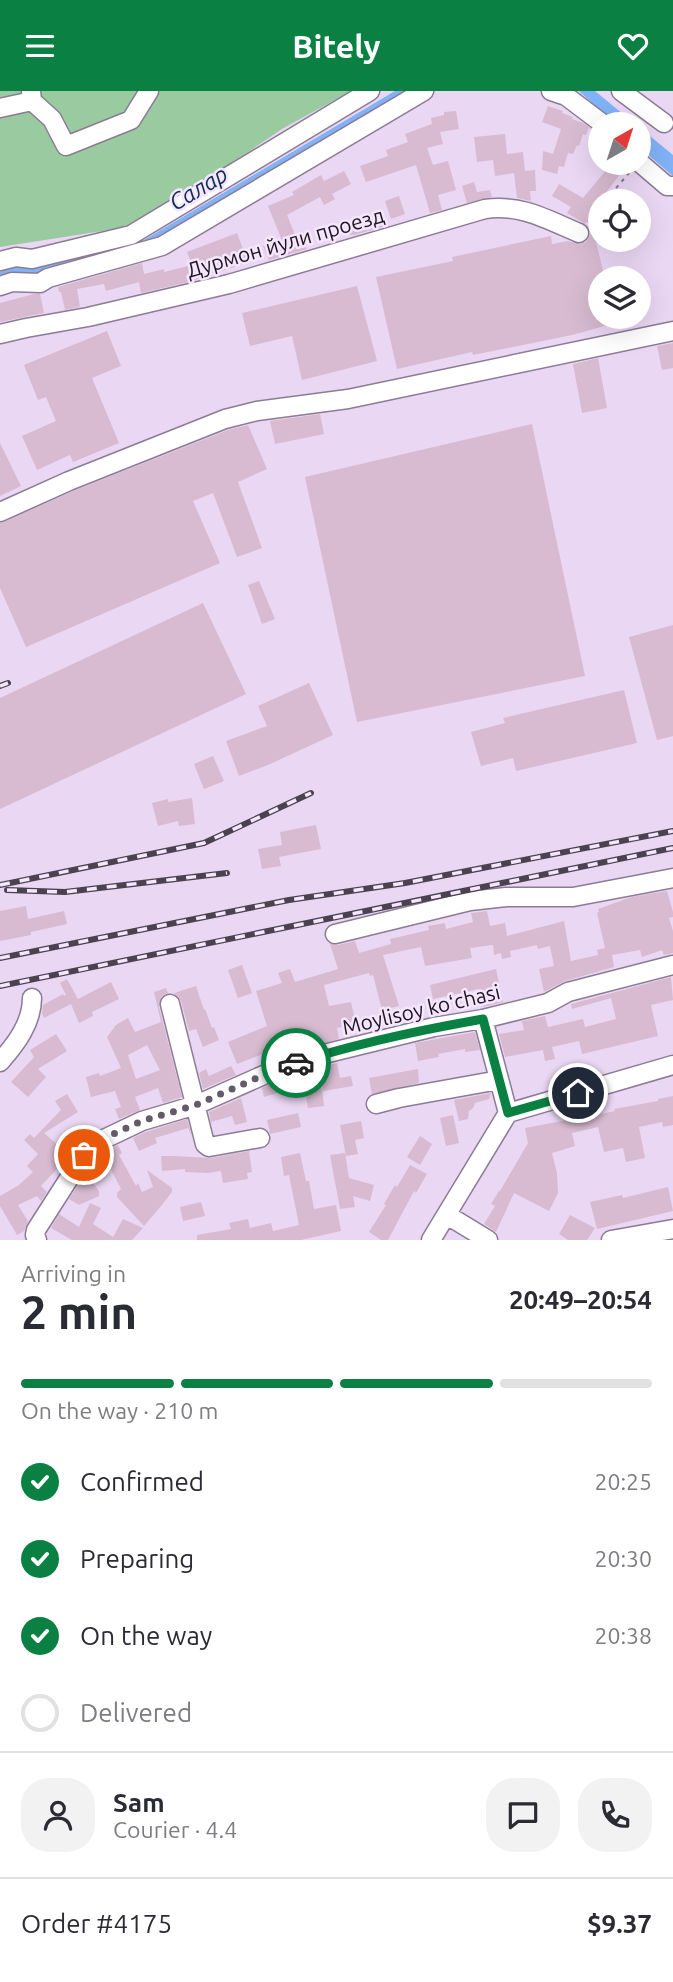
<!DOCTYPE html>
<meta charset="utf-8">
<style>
body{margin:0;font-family:Ubuntu,sans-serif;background:#f2f2f3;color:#2b2b33;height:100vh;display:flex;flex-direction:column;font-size:26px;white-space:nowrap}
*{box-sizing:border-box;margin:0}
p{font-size:23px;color:#7c7c81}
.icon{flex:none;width:38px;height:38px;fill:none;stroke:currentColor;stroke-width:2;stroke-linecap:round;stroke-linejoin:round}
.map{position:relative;height:1149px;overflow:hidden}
.details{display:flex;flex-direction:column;background:#fff;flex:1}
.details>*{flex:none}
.needle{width:46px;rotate:39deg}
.buttons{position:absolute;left:588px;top:21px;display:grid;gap:14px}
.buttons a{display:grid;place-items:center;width:63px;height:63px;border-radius:50%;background:#fff;box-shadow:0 7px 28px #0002;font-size:35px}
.pin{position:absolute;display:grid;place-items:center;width:60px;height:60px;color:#fff;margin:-30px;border:4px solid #fff;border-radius:50%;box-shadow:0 2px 7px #0007}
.courier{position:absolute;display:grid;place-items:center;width:70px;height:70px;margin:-35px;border:5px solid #0b8043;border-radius:50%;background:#fff;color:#222;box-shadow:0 2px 9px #0007}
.head em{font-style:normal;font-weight:600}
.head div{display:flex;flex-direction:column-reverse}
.head{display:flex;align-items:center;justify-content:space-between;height:119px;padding:0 21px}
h1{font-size:46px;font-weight:600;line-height:52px}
.bar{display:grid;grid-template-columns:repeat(4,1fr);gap:10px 7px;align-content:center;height:84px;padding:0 21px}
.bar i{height:9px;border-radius:5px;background:#e1e1e2}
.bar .current{background:#0b8043}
.bar p{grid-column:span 4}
.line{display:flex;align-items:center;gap:18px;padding:0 21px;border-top:2px solid #e1e1e2}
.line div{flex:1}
.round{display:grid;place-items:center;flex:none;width:74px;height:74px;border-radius:28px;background:#f2f2f3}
ol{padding:0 21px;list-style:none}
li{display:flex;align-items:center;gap:21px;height:77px}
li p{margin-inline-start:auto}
li .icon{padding:7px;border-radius:50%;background:#0b8043;color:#fff;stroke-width:4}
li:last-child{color:#7c7c81}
li i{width:38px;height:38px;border:4px solid #e1e1e2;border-radius:50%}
header{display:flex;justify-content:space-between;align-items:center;height:91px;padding:0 21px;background:#0b8043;color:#fff;font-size:32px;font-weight:600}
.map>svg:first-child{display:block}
</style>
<header><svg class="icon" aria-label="menu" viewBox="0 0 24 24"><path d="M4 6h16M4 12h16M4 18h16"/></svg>Bitely<svg class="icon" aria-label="heart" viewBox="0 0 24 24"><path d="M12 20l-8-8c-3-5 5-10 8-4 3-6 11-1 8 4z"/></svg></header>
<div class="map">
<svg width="673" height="1149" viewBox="0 0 673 1149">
<rect width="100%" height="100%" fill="#ead7f4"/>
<path fill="#9aca9f" d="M0,0H351L282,38L141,134L0,156Z"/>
<path fill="#80b2f7" d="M395,0H408L143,158L39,187L0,190V181C13,173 19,172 34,178L35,174L139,152Z
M579,0H595L635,33H615Z
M639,36L673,64V85L639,56Z"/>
<path fill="#d8bbd1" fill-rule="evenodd" d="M548,15L563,20L562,22L573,26L572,28L583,32L589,36L586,44L583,43L579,55L577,54L573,63L568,62L564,76L559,75L557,83L542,79L543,60L553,63L561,38L542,31Z
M456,20L459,38L440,41L443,53L427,57L433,74L448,70L456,99L438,104L442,119L430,122L416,74L366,91L360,75L388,65L386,59L408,51L405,43L432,33L431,27L444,24V21Z
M505,43L507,63L523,61L525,80L535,79L536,100H530L531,110L517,107L514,82L495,85L493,69L477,71L474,46Z
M612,72H628V73L595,116L597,118L585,133L567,122L571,116L552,105L559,93L583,107Z
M344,80L351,93L332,103L335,108L324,114L320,106L287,124L296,146L300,144L307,158L269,169L263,155L281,147L268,115L294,104L292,101L321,84L324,90Z
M474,91L477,101L490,99L492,106L467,112L462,95Z
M399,105L405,123L391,128L385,110Z
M384,126L385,135L354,144H344L343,140Z
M237,142L248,171L220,181L219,179L193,190L141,202L139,191L106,200L104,193L77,198L80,216L65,219L61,201H59L58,196L142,172L144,183L164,178V181L192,174L187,161Z
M594,143L605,187H600V226H627V229L572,244L473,264L472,261L397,278L376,186L453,170L452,166L551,145L552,153L568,150L581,153L586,151L590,144Z
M357,195L377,270L302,289L292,245L250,255L242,222Z
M34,203H40L44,222L0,231V212Z
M107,240L121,275L92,287L119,352L73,371L70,364L37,379L22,345L56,330L46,306L38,309L24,274Z
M673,252V277L662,279L657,255Z
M598,267L607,317L582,322L573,273Z
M320,323L324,343L275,353L270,330Z
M532,333L585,585L357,631L305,386Z
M248,334L267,378L238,391L262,457L237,466L213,402L193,410L220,472L26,556L0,497V432L73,400L228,339Z
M0,352L21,395L0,405Z
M259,490L275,528L262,533L248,494Z
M203,512L246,603L0,718V607Z
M673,534V645L657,649L629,546Z
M309,592L333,644L268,674L239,685L226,650L267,635L258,615Z
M624,599L637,652L516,680L513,667L481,675L471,641L505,632L503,627Z
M213,665L224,690L204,698L194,673Z
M192,707L195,733L179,735L178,730L158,735L152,712L168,708V711Z
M316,734L321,758L279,766L281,775L262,778L258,758L282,754L280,741Z
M667,800L673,821V826L669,827L673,840V862L664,864L662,859L642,866L640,859L612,864L614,876L565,890L544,901L539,878L554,875L550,855L538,858L537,854L510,860L511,866L502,868L501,862L494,864L493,854L470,857L472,867L425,875L421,856L383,864L399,915L382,919L373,884L370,885L369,882L324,894L329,915L351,911L356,933L337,937L339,948L299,959L297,947L266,956L268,961L237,973L228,951L267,935L256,900L282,892L278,882L290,878L295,891L338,878L330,853L338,854L355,850L359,862L391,853L390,848L429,839L428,835L445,832L446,838L473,831L471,822L487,820L490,835L505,832L507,845L564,830L571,870L598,864L597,859L605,857L597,822L599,821L598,818L631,806Z
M26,815L28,828L64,820L67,833L31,841V844L0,850V820Z
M242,874L252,902L238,907L228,879Z
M496,878L503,911L483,916L479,898L433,908L430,894Z
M671,886L673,909L651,914L658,945L582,963L579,950L552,956L555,968L545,970L543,959L505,966L499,943L524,939L522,930L545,925L548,936L583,928L585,936L616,928L611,907L572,918L571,913Z
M67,888L78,908L111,891L119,908L92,921L93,925L79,932L71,913L44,927L42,922L43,914L63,903L64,905L66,904L60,892Z
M196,895L204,919L205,918L212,937L214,936L219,949L203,956L196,938L189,940L181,910L174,902Z
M166,897L168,902L162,905L159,916L182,1006L163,1012L158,997L135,1006L140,1019L119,1028L115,1018L121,1016L115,1000L91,1006L86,986L99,982L100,985L121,977L107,946L116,934L128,927L135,941L161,931L154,901ZM147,954L160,979L136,988L128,964Z
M475,941L480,959L465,961V958L438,963L439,966L418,970L415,952Z
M56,943L67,960L38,978L46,986L28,1006L11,991L34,966L30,959Z
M337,972L340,987L351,985L353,995L323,1000L319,976Z
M231,975L236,984L203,998L199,982L206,978L209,985Z
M418,978L419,992L372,1003L369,987Z
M290,986L293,997L264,1006L262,997Z
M322,997L324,1015L308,1017L305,999Z
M491,1002L489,1008L475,1012L473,1017L469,1020L468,1028L459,1030L454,1009Z
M67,1003L78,1021L44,1042L60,1056L73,1041L83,1050L41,1095L47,1101L41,1110L37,1105L18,1114L28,1130L24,1140L17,1144L0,1115V1105L19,1094L33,1081L27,1075L38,1063L24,1049L30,1043L34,1047L61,1019L55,1010Z
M673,1005V1034L663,1036L662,1031L639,1036L645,1067L626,1071L623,1057L604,1061L598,1036L572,1042L575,1055L552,1062L557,1082L558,1102L549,1120L514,1102L496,1141L484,1133L495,1115L491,1113L499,1100H500L528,1052L525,1037L573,1028L572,1026L592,1021V1025L615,1020L614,1018L658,1010V1008Z
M241,1007L247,1031L235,1034L232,1025L211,1031L209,1021Z
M298,1022L301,1036L270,1043L267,1029Z
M453,1024L459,1052L446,1055L440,1027Z
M187,1028L192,1046L188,1037L155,1047L157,1052L139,1060L133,1047L146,1041Z
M361,1030L364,1047L355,1049L358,1063L346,1065L340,1034Z
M420,1045L432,1053L420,1074L407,1066Z
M118,1054L122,1062L119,1064L136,1095L138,1092L142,1101L153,1096L147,1079L172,1097V1101L161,1115L144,1135L117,1106V1102L121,1098L103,1063Z
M249,1060L252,1081L247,1082L248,1088L223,1092L221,1080L207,1082L185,1081V1078L162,1080L161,1065H174L210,1067Z
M300,1062L306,1090H309L314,1118L336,1114L341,1140L301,1149H197V1144L231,1138L229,1132L248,1128L250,1137L271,1132L273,1140L299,1134L289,1084L284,1085L281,1066Z
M345,1062L349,1087L374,1094L370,1110L353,1105L355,1116L340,1118L330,1064Z
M410,1074L427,1083L416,1102L414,1100L388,1149H381L369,1141L386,1114L384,1113L395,1094L397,1096Z
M85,1084L90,1088L99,1100V1105L79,1114L69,1108Z
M668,1096L673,1120L597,1138L590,1111L622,1104L623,1107Z
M201,1111L205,1125L183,1130L180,1116Z
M90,1112L101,1117L93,1133L113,1146L123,1128L143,1137L132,1149H72L51,1137L59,1123L79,1136Z
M570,1124L595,1137L587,1149H568L559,1143Z"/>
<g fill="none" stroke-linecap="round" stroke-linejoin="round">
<g stroke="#8c7b95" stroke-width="21">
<path id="minor" d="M31,0L32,10L52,28L66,55L131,29L149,0
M551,0L566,5L603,33
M621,0L664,32
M0,17L32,10
M639,71L667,95H673
M0,170L16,166L32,168L131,144L370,0
M0,195L12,191L40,192L48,187L162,155L424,0
M0,243L26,237L88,226L229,193L485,118C521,113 546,128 579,142
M0,421L69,390L225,328L257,320L348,308L673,240
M335,843L470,810L506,806H573L673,787
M170,913L205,1053L209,1056L260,1047
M483,928L508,1022
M0,971C16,953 32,932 32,907
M376,1013L399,1007L499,989
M447,1124L488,1149
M37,1149L35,1144L36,1139L84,1064L100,1050L142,1030L196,1014L275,979L324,963L434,936L483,928L548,912L568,901L673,874
M431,1149L508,1022L673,974
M611,1149L673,1138"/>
</g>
<path stroke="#86798d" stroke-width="2" stroke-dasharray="3.5 5" stroke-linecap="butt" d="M605,110L629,82
M588,131L600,116"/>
<use href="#minor" stroke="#fff" stroke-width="18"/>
<g stroke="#4b4250" stroke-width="6">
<path id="rail" d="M0,595L8,592
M0,794L204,752L311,702
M7,799L65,801L227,782
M0,867L289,809L405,792L673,740
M0,895L673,757"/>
</g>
<use href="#rail" stroke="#f5e6fd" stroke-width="3.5" stroke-dasharray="10" stroke-linecap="butt"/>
</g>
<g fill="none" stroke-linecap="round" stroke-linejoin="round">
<path stroke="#645a6a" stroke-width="7" stroke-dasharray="0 12.6" d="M84,1064L100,1049L142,1030L196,1014L275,979L296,972"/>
<path stroke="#0b8043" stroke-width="9" d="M296,972C357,952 420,939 483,928L508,1022L578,1002"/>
</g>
<g text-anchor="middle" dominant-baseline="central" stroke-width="5" stroke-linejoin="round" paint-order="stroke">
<g font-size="21" fill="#1c1620" stroke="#f5e6fd">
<text transform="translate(285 151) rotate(-16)">Дурмон йули проезд</text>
<text transform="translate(421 918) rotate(-13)">Moylisoy koʻchasi</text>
</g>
<g font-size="23" font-style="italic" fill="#0c2c57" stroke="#f5e6fd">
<text transform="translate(198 97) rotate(-31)">Салар</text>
</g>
</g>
</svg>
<div class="buttons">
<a><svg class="needle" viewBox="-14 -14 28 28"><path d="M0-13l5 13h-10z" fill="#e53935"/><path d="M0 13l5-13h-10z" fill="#7c7c81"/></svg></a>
<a><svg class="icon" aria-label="locate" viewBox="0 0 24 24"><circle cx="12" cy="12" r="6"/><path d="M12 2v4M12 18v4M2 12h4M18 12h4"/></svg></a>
<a><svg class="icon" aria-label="layers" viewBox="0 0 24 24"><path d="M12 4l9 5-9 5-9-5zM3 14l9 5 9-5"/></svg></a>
</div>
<div class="pin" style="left:84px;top:1064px;background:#ea580c"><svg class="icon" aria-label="bag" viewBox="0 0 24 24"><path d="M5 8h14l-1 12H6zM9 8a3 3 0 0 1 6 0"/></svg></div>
<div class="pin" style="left:578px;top:1002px;background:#1f2937"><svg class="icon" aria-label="home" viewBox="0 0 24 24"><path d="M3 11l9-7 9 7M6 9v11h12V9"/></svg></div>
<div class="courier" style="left:296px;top:972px"><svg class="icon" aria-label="car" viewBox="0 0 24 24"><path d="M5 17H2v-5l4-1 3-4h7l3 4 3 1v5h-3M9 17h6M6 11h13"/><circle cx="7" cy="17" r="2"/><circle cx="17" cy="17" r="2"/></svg></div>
</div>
<section class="details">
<div class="head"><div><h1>2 min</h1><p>Arriving in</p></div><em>20:49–20:54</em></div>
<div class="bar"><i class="current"></i><i class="current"></i><i class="current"></i><i></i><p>On the way · 210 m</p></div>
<ol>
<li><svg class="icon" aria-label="check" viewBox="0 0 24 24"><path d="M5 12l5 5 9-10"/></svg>Confirmed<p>20:25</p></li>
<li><svg class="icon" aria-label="check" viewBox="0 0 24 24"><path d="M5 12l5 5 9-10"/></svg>Preparing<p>20:30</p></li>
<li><svg class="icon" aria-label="check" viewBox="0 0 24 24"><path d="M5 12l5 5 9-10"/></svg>On the way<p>20:38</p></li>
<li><i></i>Delivered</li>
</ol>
<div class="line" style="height:126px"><a class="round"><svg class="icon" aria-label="person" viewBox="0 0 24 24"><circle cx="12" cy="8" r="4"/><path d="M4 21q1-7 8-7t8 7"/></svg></a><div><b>Sam</b><p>Courier · 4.4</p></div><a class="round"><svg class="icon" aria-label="chat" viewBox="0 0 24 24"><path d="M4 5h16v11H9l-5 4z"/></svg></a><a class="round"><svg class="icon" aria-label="phone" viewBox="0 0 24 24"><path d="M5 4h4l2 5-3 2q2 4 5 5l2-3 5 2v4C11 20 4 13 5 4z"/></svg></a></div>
<div class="line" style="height:91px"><div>Order #4175</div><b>$9.37</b></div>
</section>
